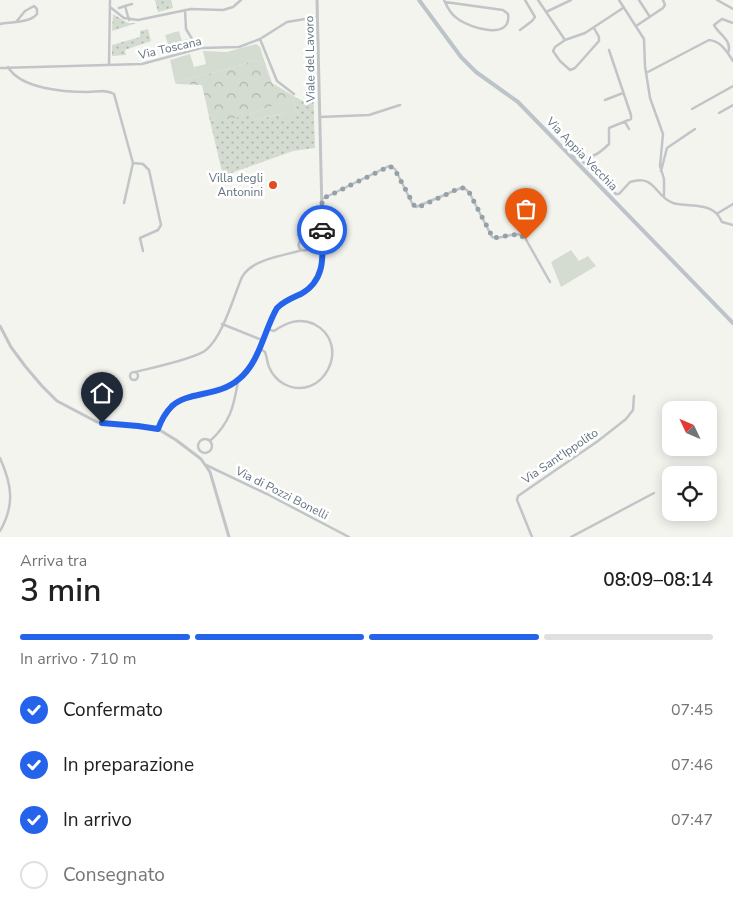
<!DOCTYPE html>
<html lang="it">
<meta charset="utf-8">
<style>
body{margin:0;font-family:"Nunito Sans",sans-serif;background:#f2f2f2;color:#202124;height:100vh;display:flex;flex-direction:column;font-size:19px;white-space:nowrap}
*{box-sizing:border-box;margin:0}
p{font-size:16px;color:#757577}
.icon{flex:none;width:28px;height:28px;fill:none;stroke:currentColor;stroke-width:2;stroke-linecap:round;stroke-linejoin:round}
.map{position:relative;height:537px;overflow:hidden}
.details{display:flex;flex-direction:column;background:#fff;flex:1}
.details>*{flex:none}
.needle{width:32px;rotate:314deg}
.fabs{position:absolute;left:662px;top:401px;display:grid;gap:10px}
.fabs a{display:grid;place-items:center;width:55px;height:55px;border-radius:10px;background:#fff;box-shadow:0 2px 12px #0003;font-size:25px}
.pin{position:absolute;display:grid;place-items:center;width:42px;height:42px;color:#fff;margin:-51px -21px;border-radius:50% 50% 50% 0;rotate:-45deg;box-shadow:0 0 5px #0007}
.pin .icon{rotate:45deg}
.courier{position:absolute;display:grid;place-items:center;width:50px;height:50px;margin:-25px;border:4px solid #2563eb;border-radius:50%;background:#fff;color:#222;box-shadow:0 1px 6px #0007}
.overview em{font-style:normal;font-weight:600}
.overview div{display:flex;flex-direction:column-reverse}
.overview{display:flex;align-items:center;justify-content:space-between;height:85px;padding:0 20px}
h1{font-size:32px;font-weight:600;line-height:38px}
.bar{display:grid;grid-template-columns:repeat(4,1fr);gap:8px 5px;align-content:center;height:60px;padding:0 20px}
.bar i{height:6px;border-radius:4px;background:#e0e0e0}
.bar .selected{background:#2563eb}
.bar p{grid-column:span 4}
ol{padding:0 20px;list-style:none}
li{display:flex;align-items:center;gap:15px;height:55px}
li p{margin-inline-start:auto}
li .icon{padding:5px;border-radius:50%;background:#2563eb;color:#fff;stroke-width:4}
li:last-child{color:#757577}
li i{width:28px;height:28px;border:2px solid #e0e0e0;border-radius:50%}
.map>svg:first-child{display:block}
</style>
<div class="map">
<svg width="733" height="537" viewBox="0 0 733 537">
<defs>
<pattern id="grass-dots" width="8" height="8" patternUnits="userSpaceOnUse" patternTransform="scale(1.25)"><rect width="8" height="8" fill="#d4dbd0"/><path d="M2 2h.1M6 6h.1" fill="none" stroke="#afb6ae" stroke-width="1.8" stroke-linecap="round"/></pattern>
<pattern id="forest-crowns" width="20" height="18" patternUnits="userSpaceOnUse" patternTransform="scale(1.25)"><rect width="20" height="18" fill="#d4dbd0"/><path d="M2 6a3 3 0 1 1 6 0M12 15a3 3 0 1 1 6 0" fill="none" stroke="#afb6ae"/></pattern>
</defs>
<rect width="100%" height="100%" fill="#f4f4ef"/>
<path fill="url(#grass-dots)" d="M155,0H171L173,8L158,12Z
M113,14L128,23H137L112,31Z
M148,29L151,41L125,50L126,55L112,56V45L140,37V31Z
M313,80L315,148L293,151L223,176L210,121L250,114L255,120L285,113L298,115L293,99L297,98L306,103L309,102L308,88L306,86Z"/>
<path fill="url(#forest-crowns)" d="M254,60L265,63L272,83L297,98L241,117L210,121L202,85L176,84L175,82L232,68Z"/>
<path fill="#d4dbd0" d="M179,31L182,41L187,39L189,46L188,49L180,51L178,48L170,50L165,35Z
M256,44L260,47L265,63L254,60L232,68L175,82L170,60L190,54L194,67L206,64L203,51L227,52Z
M293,99L298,115L287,119L284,113L255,120L250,114Z
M571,250L579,261L588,256L596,266L561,287L551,262Z"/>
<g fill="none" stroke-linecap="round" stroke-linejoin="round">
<path stroke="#c1c5c8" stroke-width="2.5" d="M444,0C447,7 451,15 458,19C470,28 512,41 508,14L503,10L445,2
M538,0L565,40
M619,0L644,39L645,66L650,98L663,134L660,166L664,179V196
M639,0L650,17
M717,0L733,9
M110,7L124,18L138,20L191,9L223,10L233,7L241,0
M119,8L125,6
M185,10L186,29L198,49
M546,12L571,0
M129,20L125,6L132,4
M0,24C11,22 30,23 37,14V9L34,6L25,11L16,22
M636,26L663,8L665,5L663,0
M594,28L599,37V41L575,68L570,70L560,61L553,51L555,47L565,40L585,33L623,8
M520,30L532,21L535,17L525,0
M260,39L277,81L294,94
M728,53C733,40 718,34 714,25L722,19L733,23
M109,65L110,0
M8,67C21,89 64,92 88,92C96,92 107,89 114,94L133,163L143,164L149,170L161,225L158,230L140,238L143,251
M0,68L142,64L201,48L239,47L260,39L287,22L317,17
M646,73L709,40C721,41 727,52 733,61
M605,100L623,93
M692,109L733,86
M719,113L733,105
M320,117L369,115L400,105
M625,122L629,129
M572,156C589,160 597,156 609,144V128L631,119V115L609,50
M579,158L616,194H619L630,182C656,174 654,196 673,203C687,207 705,203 716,213C719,215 720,219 722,222L733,225
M661,171L667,148L695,129
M322,199L389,166L395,169L412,203L416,207L461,188H464L469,192L492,237C502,241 513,230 524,236L550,282
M124,203L133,163
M718,213L733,204
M298.5 245a5.5 5.5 0 1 1 11 0a5.5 5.5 0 1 1-11 0Z
M222,324L262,340
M259,348L265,352C267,357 267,362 269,367C272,374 277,380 284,384C323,404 353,344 314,324C299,317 286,323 274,331L267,329
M130 376a4 4 0 1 1 8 0a4 4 0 1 1-8 0Z
M135,372C151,368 195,359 206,350C223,336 233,298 242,277C252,259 283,256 302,250
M198 446a7 7 0 1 1 14 0a7 7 0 1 1-14 0Z
M210,441C230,423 234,406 238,381
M0,458C12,485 15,505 0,531
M206,465L267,494L349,537
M532,537L517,500L518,496L598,441L626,419L633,410L634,396
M571,537L654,493"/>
<path stroke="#c1c5c8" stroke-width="3" d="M0,326L11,347L25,366L42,386L57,401L97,422L142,426L158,429L176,440L201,459L210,472L229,537
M158,429C179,382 208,406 239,379C260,362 263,330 277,308C297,286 322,298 323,255L317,0"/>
<path stroke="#bcc4ca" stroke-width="4" d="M419,0L461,57L476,72L518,102L733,323"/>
</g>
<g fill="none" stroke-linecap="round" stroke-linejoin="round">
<path stroke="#95a1a8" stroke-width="5" stroke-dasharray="0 9" d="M322,230V199L390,166L395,170L415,207H419L460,188H464L469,192L493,238L519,234L526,239"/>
<path stroke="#2563eb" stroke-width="6" d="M102,423L138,426L158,429C161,421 165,413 172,406C188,391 219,397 239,379C260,362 264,330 277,308C284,301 292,298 301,294C326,280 323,255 322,230"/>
</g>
<circle fill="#e34b20" stroke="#fff" stroke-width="2" cx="273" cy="185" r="5"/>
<g text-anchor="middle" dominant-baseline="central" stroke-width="5" stroke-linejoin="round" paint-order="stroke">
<g font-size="12" fill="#627481" stroke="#fff">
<text transform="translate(170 48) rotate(-13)">Via Toscana</text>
<text transform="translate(310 59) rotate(-91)">Viale del Lavoro</text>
<text transform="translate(582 154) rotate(46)">Via Appia Vecchia</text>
<text transform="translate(560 456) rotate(-34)">Via Sant'Ippolito</text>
<text transform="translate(282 493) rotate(27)">Via di Pozzi Bonelli</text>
</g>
<g font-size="12" fill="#627481" stroke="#fff" text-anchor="end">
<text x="263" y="178">Villa degli<tspan x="263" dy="14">Antonini</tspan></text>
</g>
</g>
</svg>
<div class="fabs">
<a><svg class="needle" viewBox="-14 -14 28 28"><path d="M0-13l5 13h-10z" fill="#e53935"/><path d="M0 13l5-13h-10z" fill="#757577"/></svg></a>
<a><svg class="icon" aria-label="locate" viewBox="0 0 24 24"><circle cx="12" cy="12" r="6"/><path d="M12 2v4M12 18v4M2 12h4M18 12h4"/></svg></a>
</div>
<div class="pin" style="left:526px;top:239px;background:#ea580c"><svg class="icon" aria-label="bag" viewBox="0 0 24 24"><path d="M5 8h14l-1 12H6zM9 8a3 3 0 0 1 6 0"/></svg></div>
<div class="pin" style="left:102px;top:423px;background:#1f2937"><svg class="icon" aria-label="home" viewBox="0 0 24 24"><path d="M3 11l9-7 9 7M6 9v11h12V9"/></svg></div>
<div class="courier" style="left:322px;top:230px"><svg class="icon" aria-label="car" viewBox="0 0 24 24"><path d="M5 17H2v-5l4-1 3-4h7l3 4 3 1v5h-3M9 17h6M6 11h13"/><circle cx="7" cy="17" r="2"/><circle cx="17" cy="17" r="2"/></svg></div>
</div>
<section class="details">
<div class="overview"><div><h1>3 min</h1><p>Arriva tra</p></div><em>08:09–08:14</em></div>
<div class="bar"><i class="selected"></i><i class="selected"></i><i class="selected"></i><i></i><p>In arrivo · 710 m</p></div>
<ol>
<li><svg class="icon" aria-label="check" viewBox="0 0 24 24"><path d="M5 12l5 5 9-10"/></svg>Confermato<p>07:45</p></li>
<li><svg class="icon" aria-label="check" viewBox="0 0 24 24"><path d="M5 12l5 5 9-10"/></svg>In preparazione<p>07:46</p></li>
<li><svg class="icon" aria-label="check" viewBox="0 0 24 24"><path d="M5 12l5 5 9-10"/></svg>In arrivo<p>07:47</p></li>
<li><i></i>Consegnato</li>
</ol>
</section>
